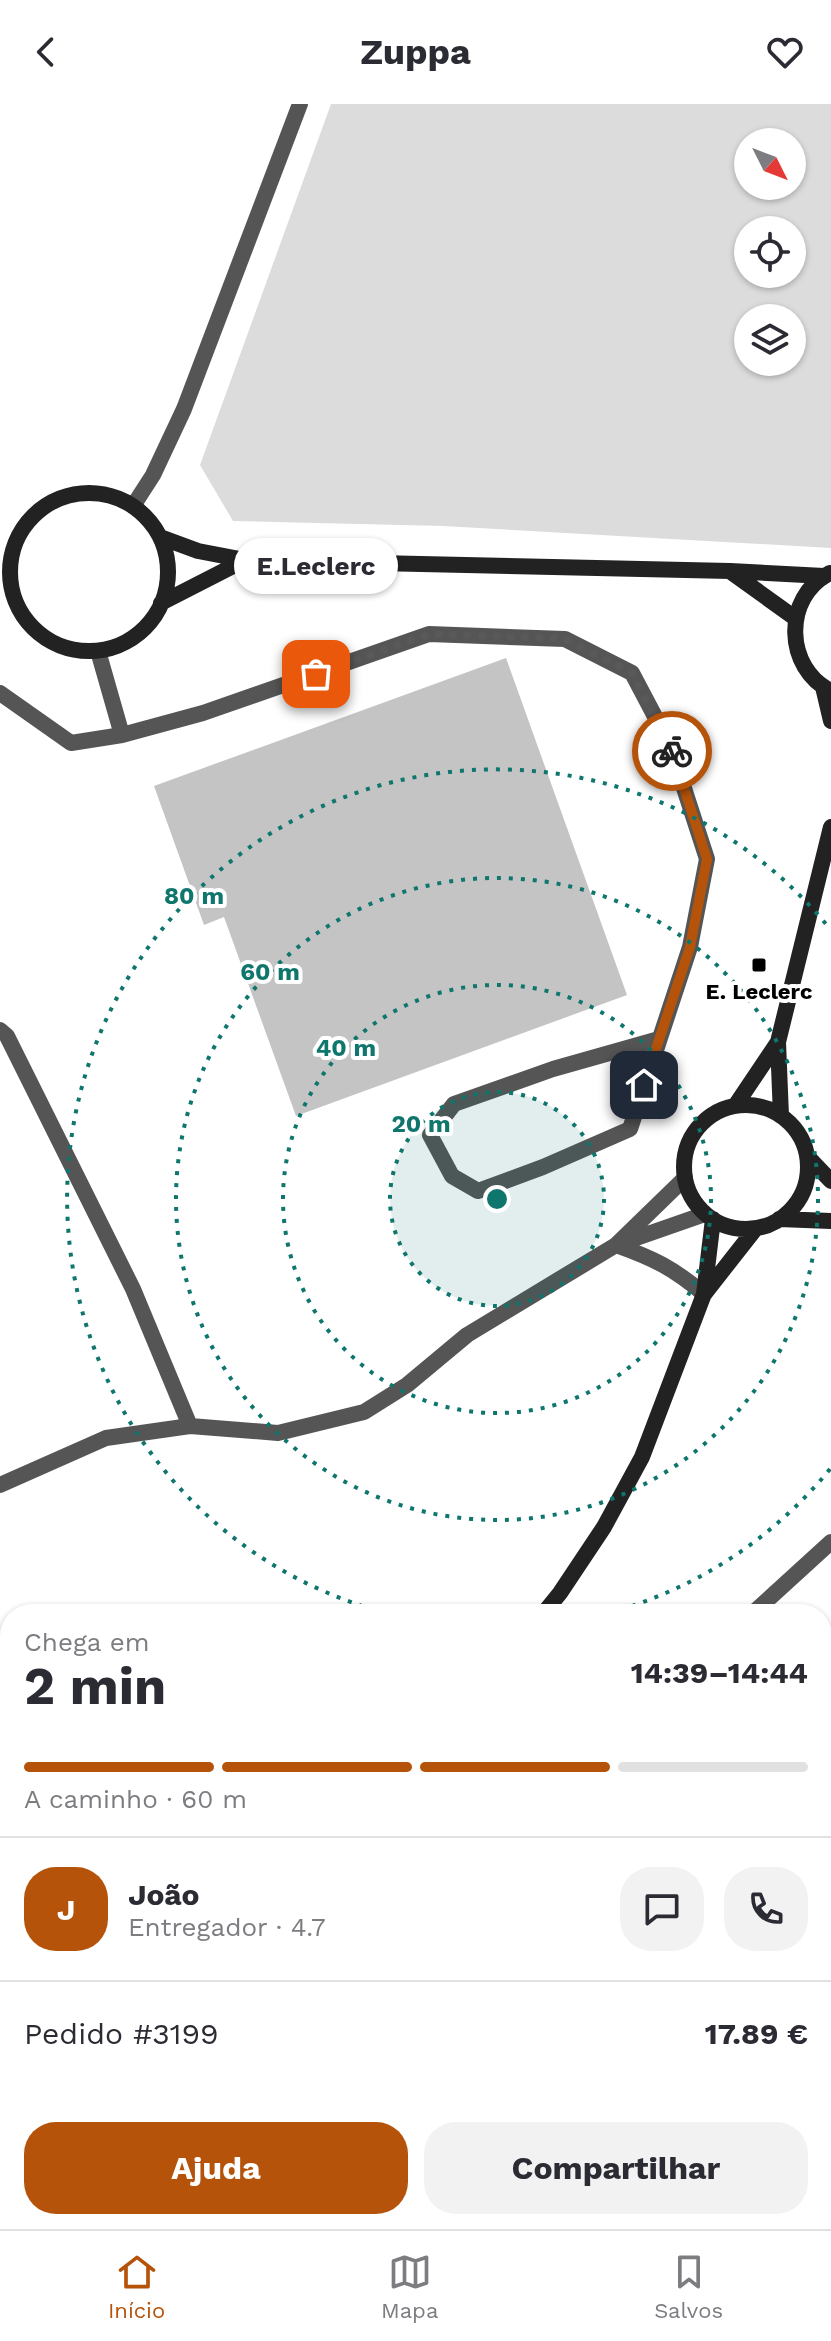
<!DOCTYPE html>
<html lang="pt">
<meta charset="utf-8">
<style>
body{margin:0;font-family:"Work Sans",sans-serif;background:#f2f2f3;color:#2b2b33;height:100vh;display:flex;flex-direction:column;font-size:30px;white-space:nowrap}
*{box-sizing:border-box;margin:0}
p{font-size:26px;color:#7c7c81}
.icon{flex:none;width:44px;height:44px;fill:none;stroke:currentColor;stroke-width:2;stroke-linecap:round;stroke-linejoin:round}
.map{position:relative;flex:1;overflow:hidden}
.details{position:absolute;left:0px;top:1500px;width:832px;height:626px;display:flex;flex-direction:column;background:#fff;border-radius:32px 32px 0 0;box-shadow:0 2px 6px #0004}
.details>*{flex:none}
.needle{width:52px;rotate:132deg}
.fabs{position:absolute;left:734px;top:24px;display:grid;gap:16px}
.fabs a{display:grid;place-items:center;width:72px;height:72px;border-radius:50%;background:#fff;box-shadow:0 2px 6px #0004;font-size:40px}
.pin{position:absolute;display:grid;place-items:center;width:68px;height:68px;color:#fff;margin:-34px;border-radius:16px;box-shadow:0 4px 12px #0006}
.courier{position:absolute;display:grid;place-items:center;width:80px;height:80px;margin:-40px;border:6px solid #b45309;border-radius:50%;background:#fff;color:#222;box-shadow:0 2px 10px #0007}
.bubble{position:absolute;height:56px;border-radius:28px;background:#fff;box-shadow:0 2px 6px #0004;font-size:26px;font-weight:700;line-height:56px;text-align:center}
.overview em{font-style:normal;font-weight:700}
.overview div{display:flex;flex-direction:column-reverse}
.overview{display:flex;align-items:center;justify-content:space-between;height:136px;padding:0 24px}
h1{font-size:52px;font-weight:700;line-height:60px}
.bar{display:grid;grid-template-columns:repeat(4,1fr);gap:12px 8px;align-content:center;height:96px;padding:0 24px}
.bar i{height:10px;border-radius:6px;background:#e1e1e2}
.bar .current{background:#b45309}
.bar p{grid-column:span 4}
.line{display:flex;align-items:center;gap:20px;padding:0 24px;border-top:2px solid #e1e1e2}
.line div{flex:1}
.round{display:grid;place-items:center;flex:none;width:84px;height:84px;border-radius:32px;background:#f2f2f3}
.button{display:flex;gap:16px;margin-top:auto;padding:16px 24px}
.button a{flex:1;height:92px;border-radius:32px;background:#b45309;color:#fff;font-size:32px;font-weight:700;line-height:92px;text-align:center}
.button a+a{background:#f2f2f3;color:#2b2b33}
header{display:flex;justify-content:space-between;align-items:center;height:104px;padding:0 24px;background:#fff;font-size:36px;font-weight:700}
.dock{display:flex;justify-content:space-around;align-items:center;height:112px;border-top:2px solid #e1e1e2;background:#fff;font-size:22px;color:#7c7c81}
.dock a{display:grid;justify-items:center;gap:4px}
.dock .current{color:#b45309}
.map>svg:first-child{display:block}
</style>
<header><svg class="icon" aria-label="back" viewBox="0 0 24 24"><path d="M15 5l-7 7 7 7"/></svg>Zuppa<svg class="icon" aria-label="heart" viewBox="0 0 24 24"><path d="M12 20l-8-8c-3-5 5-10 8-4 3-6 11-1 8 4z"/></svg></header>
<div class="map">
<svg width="831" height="2125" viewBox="0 0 831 2125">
<rect width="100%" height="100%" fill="#fff"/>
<path fill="#dcdcdc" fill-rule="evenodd" d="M331,0H831V444L443,422L233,417L200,361ZM748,38H792V82H748ZM748,126H792V170H748ZM748,214H792V258H748Z"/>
<path fill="#c4c4c4" d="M506,554L627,891L296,1012L224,813L204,821L154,682Z"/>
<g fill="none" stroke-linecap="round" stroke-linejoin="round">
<path stroke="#555" stroke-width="16" d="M98,547L122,631
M0,589L71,639L122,631L203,609L429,530L565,535L632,569L670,641L707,755L690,843L630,1025L543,1063L478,1087L452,1072L430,1031L454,1000L553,965L659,935"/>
<path stroke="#555" stroke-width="16" d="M133,402L153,371L184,305L300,0
M0,926L7,932L133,1185L190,1322
M622,1139L705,1110
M616,1141C655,1155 673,1164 704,1190
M0,1381L106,1334L190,1322L278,1329L364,1308L407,1281L467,1231L616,1141L685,1074
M752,1510L831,1438
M0,2034L10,2032
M0,2124L33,2116"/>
<path stroke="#222" stroke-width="16" d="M10 468a79 79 0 1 1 158 0a79 79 0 1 1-158 0Z
M160,433L198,447L245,456L730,467L824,472
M731,468L795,514
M830,469C782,493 785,565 831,587
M161,499L245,456
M823,583L831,617
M684 1063a62 62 0 1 1 124 0a62 62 0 1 1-124 0Z
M735,1002L778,938
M781,1012L778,938L831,723
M807,1052L831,1077
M779,1115L831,1117
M705,1189L756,1124
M543,1510L560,1489L604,1423L642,1353L704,1190L713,1115
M822,1735L831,1705
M0,1805L10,1804
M822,1883L831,1907"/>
</g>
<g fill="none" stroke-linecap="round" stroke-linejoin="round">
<path stroke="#595959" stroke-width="8" stroke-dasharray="0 14.4" d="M316,570L429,530L565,535L632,569L672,647"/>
<path stroke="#b45309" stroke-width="10" d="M644,981L690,843L707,755L672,647"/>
</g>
<circle cx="497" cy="1095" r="107" fill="#0f766e" fill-opacity=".12"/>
<g fill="none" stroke="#0f766e" stroke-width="4" stroke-dasharray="4 8">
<circle cx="497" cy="1095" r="107"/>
<circle cx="497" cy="1095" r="214"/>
<circle cx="497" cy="1095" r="321"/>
<path d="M830 1365A429 429 0 0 1 608 1509M386 1509A429 429 0 1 1 830 825"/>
</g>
<rect fill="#000" stroke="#fff" stroke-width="3" x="751" y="853" width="16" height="16" rx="4"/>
<g text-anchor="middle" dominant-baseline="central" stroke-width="8" stroke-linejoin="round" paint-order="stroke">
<g font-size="22" font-weight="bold" fill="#000" stroke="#fff">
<text x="759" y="887">E. Leclerc</text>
</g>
</g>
<circle cx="497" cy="1095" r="12" fill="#0f766e" stroke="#fff" stroke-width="4"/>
<g font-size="24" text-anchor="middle" font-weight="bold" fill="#0f766e" stroke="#fff" stroke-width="8" stroke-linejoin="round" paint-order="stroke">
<text x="194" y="800">80 m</text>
<text x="270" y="876">60 m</text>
<text x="346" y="952">40 m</text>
<text x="421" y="1028">20 m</text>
</g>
</svg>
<div class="fabs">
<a><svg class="needle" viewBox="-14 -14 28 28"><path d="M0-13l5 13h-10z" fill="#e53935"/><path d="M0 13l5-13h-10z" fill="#7c7c81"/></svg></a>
<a><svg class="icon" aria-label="locate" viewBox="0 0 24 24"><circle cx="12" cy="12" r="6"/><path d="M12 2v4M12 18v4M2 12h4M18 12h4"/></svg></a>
<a><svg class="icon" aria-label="layers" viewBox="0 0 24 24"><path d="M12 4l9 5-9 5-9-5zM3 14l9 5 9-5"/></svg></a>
</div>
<div class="pin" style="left:316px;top:570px;background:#ea580c"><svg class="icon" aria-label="bag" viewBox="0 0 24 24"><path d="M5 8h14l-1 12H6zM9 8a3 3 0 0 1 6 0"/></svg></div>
<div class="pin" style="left:644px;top:981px;background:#1f2937"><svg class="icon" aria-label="home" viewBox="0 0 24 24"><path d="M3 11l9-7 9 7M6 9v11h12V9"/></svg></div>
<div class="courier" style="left:672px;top:647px"><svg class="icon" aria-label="bike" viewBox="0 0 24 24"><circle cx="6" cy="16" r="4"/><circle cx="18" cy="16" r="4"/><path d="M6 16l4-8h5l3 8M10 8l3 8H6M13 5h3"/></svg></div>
<div class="bubble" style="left:234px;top:434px;width:164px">E.Leclerc</div>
<section class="details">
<div class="overview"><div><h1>2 min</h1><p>Chega em</p></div><em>14:39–14:44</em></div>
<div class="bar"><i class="current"></i><i class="current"></i><i class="current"></i><i></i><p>A caminho · 60 m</p></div>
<div class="line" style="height:144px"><b class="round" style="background:#b45309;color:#fff">J</b><div><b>João</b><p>Entregador · 4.7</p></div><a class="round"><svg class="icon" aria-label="chat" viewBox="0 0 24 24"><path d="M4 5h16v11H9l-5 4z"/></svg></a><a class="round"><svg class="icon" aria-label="phone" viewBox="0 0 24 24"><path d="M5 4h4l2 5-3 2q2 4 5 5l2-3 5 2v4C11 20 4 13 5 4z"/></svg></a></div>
<div class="line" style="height:104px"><div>Pedido #3199</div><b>17.89 €</b></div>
<div class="button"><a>Ajuda</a><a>Compartilhar</a></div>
</section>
</div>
<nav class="dock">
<a class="current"><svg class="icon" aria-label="home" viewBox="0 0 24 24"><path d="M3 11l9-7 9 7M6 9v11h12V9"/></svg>Início</a>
<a><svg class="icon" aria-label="map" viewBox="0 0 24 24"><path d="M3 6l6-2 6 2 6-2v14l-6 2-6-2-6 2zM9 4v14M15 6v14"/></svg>Mapa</a>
<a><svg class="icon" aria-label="saved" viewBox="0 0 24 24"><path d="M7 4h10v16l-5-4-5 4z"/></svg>Salvos</a>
</nav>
